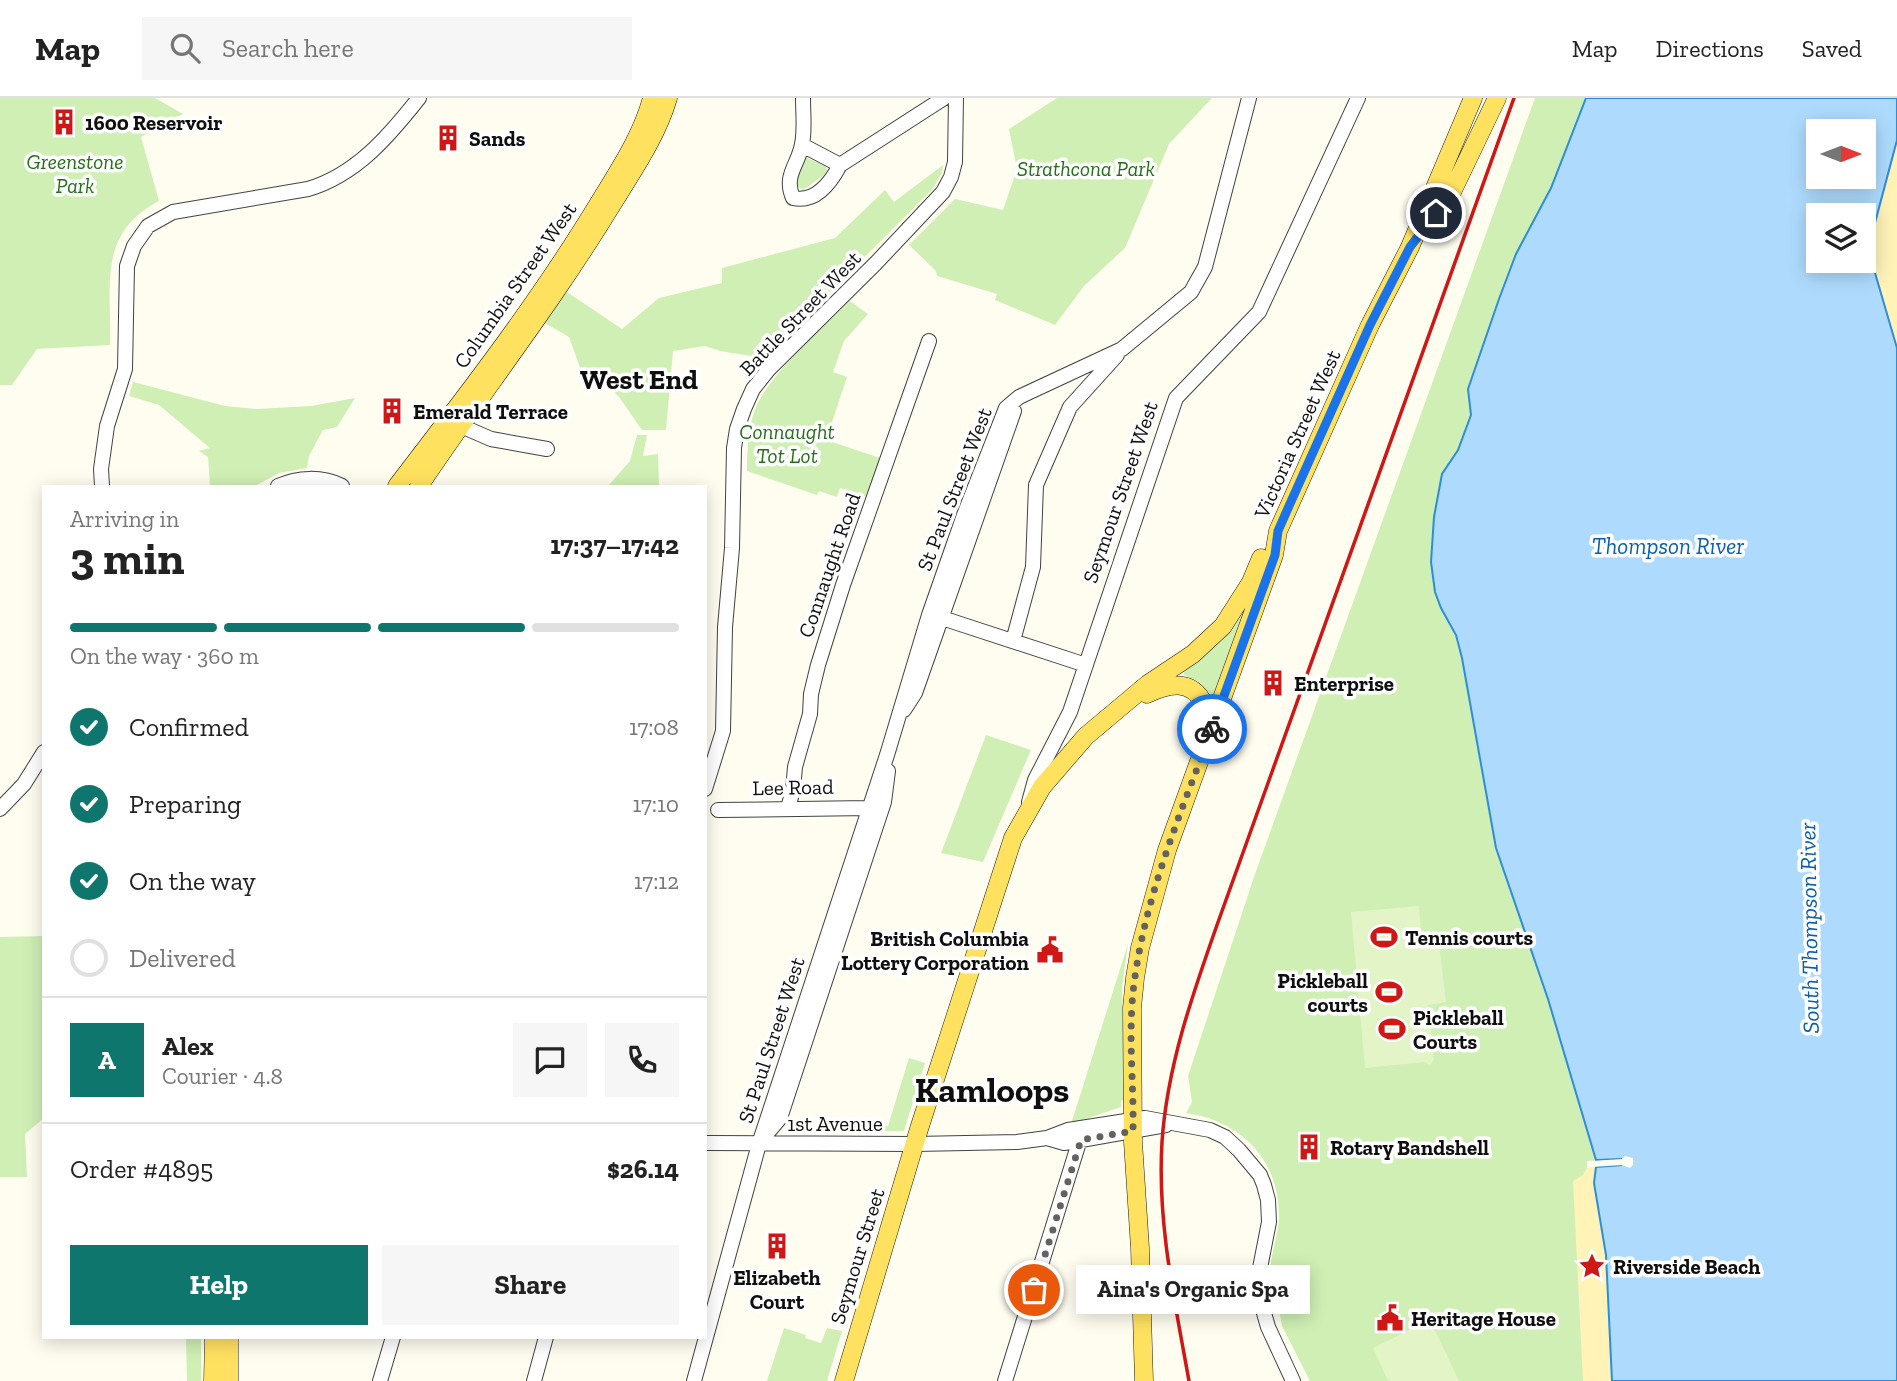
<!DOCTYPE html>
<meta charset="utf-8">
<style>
body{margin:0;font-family:"Zilla Slab",serif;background:#f6f6f6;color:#222;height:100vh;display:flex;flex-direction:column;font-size:26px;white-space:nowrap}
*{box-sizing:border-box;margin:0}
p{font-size:23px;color:#767676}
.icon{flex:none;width:38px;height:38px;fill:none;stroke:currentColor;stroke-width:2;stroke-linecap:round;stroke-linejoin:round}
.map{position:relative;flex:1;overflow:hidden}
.details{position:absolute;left:42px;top:387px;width:665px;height:854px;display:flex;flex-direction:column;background:#fff;border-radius:0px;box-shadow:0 4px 18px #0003}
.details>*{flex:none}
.needle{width:46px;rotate:90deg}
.buttons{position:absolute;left:1806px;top:21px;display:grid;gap:14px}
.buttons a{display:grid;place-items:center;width:70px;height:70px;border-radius:0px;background:#fff;box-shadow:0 4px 18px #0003;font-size:35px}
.pin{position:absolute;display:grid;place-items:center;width:60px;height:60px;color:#fff;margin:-30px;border:4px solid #fff;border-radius:50%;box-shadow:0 2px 7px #0007}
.courier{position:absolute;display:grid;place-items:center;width:70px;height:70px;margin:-35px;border:5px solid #1a73e8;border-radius:50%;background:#fff;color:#222;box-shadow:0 2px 9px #0007}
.bubble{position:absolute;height:49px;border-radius:0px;background:#fff;box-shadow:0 4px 18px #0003;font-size:23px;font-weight:800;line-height:49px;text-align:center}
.headline em{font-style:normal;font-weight:800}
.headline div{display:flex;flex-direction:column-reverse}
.headline{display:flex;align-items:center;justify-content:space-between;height:119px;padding:0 28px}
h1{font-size:46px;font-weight:800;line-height:52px}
.bar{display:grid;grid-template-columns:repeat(4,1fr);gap:10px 7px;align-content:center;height:84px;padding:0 28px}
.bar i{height:9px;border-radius:5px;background:#e0e0e0}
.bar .active{background:#0f766e}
.bar p{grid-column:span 4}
.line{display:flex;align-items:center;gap:18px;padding:0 28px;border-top:2px solid #e0e0e0}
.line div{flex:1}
.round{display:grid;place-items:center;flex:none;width:74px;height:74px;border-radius:0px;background:#f6f6f6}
ol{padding:0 28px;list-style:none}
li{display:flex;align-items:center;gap:21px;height:77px}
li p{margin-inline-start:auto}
li .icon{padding:7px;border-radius:50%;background:#0f766e;color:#fff;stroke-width:4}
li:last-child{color:#767676}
li i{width:38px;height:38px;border:4px solid #e0e0e0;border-radius:50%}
.action{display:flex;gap:14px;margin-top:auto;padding:14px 28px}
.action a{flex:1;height:80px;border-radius:0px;background:#0f766e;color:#fff;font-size:28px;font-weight:800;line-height:80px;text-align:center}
.action a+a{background:#f6f6f6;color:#222}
header{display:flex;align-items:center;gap:42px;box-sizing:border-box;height:98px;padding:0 35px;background:#fff;border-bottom:2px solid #e0e0e0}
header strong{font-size:33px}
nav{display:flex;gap:38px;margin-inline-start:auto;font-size:24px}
.search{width:490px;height:63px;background:#f6f6f6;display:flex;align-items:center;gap:18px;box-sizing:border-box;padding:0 24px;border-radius:0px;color:#767676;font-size:26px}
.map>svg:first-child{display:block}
</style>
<header>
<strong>Map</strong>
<div class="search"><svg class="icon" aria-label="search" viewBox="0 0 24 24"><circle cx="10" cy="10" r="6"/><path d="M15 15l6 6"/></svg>Search here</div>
<nav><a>Map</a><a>Directions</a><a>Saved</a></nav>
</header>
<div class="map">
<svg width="1897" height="1283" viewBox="0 0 1897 1283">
<rect width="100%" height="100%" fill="#fffdf0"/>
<path fill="#cfefb4" d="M0,0H155L183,16L141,39L159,103C96,136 112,189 110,247L37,251L12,287H0Z
M1057,0H1212L1169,46L1125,150L1084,188L1055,227L995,202L997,196L937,178L936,173L909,147L955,101L1003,112L1017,71L1009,31Z
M1535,0H1586L1551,90L1516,156L1499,201L1468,291L1471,317L1458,352L1442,376L1434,419L1431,464L1435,494L1441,510L1456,537L1462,560L1496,750L1551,911L1596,1062L1622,1061L1587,1063V1070L1596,1069L1594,1085L1612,1283H1310L1282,1228L1278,1205C1257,1197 1279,1139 1279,1120C1280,1063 1242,1023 1186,1015L1192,1004L1188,978L1255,776Z
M805,59L825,68L827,72L824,77L803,92L797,88V64Z
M943,67L942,75L932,92L763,260L720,253L705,248L673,253L666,332H642L619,299L600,280L582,275L569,239L545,225L567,194L622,231L659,200L722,185V170L835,140L885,92L894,104Z
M850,203L868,216L844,243L833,274L847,279L826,342L880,360L867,399L840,390L837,399L819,393L817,397L747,373C747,354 748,333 754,314C768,276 821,232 850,203Z
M133,284L225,308L257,311L311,308L355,300L337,329L323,332L309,358L307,370L279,375L255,388H210L208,359L199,353L210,350L159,307L129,298Z
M637,337H647L643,358L658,356L659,388H608L630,363Z
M1248,504L1216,599H1213L1200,584L1184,577L1183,571Z
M986,637L1031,652L983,764L941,755Z
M44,838V1020L25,1036L27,1079H0V839Z
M1128,846L1122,889L1125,1001L1121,1003V1009L1071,1026Z
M909,960L925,965L904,1033H865L870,1028H888Z
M784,1230L806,1237L805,1240L821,1245L827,1230L842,1233L827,1283H767Z
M186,1239H201V1283H187Z"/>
<path fill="#fff3b8" d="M1897,42V250L1868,151Z
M1596,1069L1594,1085L1606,1157L1612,1283H1583L1573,1083L1583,1077L1587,1070Z"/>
<path fill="#e3f5c7" d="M1419,808L1422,848L1439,847L1446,904L1428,907L1434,961L1430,967L1424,964L1365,970L1351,814Z
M1430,1222L1459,1283H1388L1373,1250Z"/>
<path fill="#aedbfd" stroke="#2d8ddc" stroke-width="2" fill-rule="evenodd" d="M1586,0H1897V42L1868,151L1897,250V1283H1612L1606,1157L1594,1085L1596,1069L1621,1067V1061L1596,1062L1548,901L1496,750L1462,560L1456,537L1441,510L1435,494L1431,464L1434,419L1442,376L1458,352L1471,317L1468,291L1499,201L1516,156L1551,90ZM1818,33H1864V79H1818ZM1818,117H1864V163H1818Z"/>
<path fill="#fffdf0" d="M1625,1058L1633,1060V1067L1630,1070L1622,1067L1593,1069L1597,1065L1592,1063L1622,1061Z"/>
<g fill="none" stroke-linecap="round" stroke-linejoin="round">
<g stroke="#424242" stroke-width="16">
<path id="minor" d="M803,0C803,15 805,32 802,46C799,66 783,77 793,100C815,105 830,86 840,67
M802,47L840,67L944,0
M452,324L491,341L547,351
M102,388L101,371L107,328L125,271L127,168L134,148L148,128L173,114L308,91C356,77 389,38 419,0
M278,388C298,379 322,378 342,388
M942,520L1086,567
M1013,543L1033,469L1036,387L1070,309L1117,257
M904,612L915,595L1014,313
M705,691L723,633L725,529L732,450L734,350L737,331L744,311L753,291L769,271L876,165L943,94L951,79L955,64L956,0
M1029,704L1035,682L1070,614L1176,300L1259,214L1358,0
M788,710L793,692L795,669L810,616L811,596L818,567L843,487L929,243
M0,711L24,686L44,654
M718,712L869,710
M764,1039L780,1020L884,704L888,673
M1047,1040L1064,1045L1166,1027
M705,1045L915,1046L1017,1044L1047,1040L1068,1032L1145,1020L1210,1032L1225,1039L1239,1052L1260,1077L1264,1087L1268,1102L1269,1124L1260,1170V1201L1268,1229L1293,1283
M380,1283L393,1239
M534,1283L546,1239
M694,1283L759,1046L887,657L929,517L964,417L1006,310L1019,299L1122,251L1191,194L1205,169L1249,0
M1005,1283L1081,1038L1086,1034L1095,1033"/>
</g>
<g stroke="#202020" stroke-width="19">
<path id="major" d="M1428,125L1451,96L1497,0
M397,388C467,297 539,204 599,105C619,72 642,38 652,0
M419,388C482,294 552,205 611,108C632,74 657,38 668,0
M1147,596C1169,585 1192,581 1204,606L1202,636
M213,1283L214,1239
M229,1283V1239
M844,1283L919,1031L1013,740L1042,689L1086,638L1148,586L1193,556L1223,528L1251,484L1261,460
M1144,1283L1140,1150L1133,1044L1132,910L1135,880L1140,850L1167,752L1274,457L1278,433L1370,227L1410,149L1473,0"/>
</g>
<use href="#minor" stroke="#fff" stroke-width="14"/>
<use href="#major" stroke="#ffe160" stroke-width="18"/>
<path stroke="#cf1716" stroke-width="3.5" d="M1189,1283C1175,1204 1157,1125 1162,1044C1167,969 1192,898 1217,827L1514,0"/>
</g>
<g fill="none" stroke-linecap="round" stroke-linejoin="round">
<path stroke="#63625e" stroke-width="7" stroke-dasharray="0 12.6" d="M1034,1192L1081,1042L1133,1033C1134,982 1127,930 1135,879C1147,793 1182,712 1212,631"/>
<path stroke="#1a73e8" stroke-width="9" d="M1212,631L1275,457L1278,433L1289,408L1370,227L1410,149L1436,115"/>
</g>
<defs>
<g id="building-bare" transform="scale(2.1)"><path d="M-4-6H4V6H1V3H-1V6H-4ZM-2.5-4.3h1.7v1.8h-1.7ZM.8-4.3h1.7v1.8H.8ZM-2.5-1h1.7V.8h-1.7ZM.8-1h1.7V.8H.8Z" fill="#cf1716" stroke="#fff" stroke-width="2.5" paint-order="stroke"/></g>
<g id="stadium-bare" transform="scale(2.1)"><path d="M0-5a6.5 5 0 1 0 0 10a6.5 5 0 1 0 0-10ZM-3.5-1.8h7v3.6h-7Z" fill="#cf1716" stroke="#fff" stroke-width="2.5" paint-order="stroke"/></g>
<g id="civic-bare" transform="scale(2.1)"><path d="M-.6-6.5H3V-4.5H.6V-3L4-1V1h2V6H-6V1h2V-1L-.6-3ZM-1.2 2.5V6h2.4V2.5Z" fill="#cf1716" stroke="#fff" stroke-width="2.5" paint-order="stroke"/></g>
<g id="sight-bare" transform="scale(2.1)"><path d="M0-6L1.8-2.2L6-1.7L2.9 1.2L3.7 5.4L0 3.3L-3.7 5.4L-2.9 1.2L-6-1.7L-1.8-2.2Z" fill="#cf1716" stroke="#fff" stroke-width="2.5" paint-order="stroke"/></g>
</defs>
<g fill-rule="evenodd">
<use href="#building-bare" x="64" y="24"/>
<use href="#building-bare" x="448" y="40"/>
<use href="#building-bare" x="392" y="313"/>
<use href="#building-bare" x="1273" y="585"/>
<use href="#stadium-bare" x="1384" y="839"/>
<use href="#civic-bare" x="1050" y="852"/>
<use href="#stadium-bare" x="1389" y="894"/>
<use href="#stadium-bare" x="1392" y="931"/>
<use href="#building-bare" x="1309" y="1049"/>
<use href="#building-bare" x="777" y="1148"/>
<use href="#sight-bare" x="1592" y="1168"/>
<use href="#civic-bare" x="1390" y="1220"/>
</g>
<g text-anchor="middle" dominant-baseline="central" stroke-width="7" stroke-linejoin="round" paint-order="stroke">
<g font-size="21" font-weight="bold" fill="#0f0f0f" stroke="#fff" text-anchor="start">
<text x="85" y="24">1600 Reservoir</text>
<text x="469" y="40">Sands</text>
<text x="413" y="313">Emerald Terrace</text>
<text x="1294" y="585">Enterprise</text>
<text x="1405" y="839">Tennis courts</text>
<text x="1029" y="840" text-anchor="end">British Columbia<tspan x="1029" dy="24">Lottery Corporation</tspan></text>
<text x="1368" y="882" text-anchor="end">Pickleball<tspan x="1368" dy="24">courts</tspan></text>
<text x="1413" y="919">Pickleball<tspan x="1413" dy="24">Courts</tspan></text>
<text x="1330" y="1049">Rotary Bandshell</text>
<text x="1613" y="1168">Riverside Beach</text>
<text x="777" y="1179" text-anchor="middle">Elizabeth<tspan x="777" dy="24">Court</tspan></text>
<text x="1411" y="1220">Heritage House</text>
</g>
<g font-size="21" font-style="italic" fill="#246e17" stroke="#fff">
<text x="75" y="63">Greenstone<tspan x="75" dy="24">Park</tspan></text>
<text x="1086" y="70">Strathcona Park</text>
<text x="787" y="333">Connaught<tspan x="787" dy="24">Tot Lot</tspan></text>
</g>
<g font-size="21" fill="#0f0f0f" stroke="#fff">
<text transform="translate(515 187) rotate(-55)">Columbia Street West</text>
<text transform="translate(800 215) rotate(-46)">Battle Street West</text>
<text transform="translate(1297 336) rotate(-66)">Victoria Street West</text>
<text transform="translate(954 391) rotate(-69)">St Paul Street West</text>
<text transform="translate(1120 394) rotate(-71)">Seymour Street West</text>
<text transform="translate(829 467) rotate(-71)">Connaught Road</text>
<text transform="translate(793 689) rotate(-1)">Lee Road</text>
<text transform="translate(771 942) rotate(-72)">St Paul Street West</text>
<text x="835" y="1025">1st Avenue</text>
<text transform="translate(857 1158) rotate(-73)">Seymour Street</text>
</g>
<g font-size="23" font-style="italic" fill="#095eaf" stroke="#fff">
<text x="1668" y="448">Thompson River</text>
<text transform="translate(1809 830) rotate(-91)">South Thompson River</text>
</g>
<g font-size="28" font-weight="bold" fill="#0f0f0f" stroke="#fff">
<text x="639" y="281">West End</text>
</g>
<g font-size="35" font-weight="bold" fill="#0f0f0f" stroke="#fff">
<text x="992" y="992">Kamloops</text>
</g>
</g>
</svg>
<div class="buttons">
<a><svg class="needle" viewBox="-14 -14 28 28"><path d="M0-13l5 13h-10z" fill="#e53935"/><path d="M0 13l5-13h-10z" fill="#767676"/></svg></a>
<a><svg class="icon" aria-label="layers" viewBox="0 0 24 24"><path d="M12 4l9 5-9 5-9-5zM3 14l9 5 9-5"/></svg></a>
</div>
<div class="pin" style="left:1034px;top:1192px;background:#ea580c"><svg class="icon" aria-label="bag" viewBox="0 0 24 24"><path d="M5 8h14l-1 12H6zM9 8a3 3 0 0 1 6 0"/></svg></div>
<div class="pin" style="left:1436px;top:115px;background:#1f2937"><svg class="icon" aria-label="home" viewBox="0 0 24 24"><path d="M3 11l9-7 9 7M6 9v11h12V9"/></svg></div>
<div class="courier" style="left:1212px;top:631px"><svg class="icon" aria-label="bike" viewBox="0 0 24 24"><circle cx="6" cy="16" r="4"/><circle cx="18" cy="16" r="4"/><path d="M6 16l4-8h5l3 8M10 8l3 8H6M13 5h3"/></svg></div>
<div class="bubble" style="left:1076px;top:1167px;width:234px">Aina's Organic Spa</div>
<section class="details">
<div class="headline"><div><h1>3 min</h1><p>Arriving in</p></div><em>17:37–17:42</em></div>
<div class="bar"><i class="active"></i><i class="active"></i><i class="active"></i><i></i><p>On the way · 360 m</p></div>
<ol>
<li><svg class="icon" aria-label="check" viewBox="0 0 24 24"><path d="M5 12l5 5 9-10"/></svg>Confirmed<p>17:08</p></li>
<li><svg class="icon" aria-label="check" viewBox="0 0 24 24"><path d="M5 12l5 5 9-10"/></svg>Preparing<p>17:10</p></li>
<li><svg class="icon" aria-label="check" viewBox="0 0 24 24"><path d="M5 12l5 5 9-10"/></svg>On the way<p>17:12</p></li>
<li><i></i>Delivered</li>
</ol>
<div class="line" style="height:126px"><b class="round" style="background:#0f766e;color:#fff">A</b><div><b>Alex</b><p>Courier · 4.8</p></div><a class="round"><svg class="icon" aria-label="chat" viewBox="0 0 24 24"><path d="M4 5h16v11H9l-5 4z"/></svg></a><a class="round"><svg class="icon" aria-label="phone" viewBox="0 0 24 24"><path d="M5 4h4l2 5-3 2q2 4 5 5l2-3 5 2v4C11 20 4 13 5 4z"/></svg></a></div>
<div class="line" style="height:91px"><div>Order #4895</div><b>$26.14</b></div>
<div class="action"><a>Help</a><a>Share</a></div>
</section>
</div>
